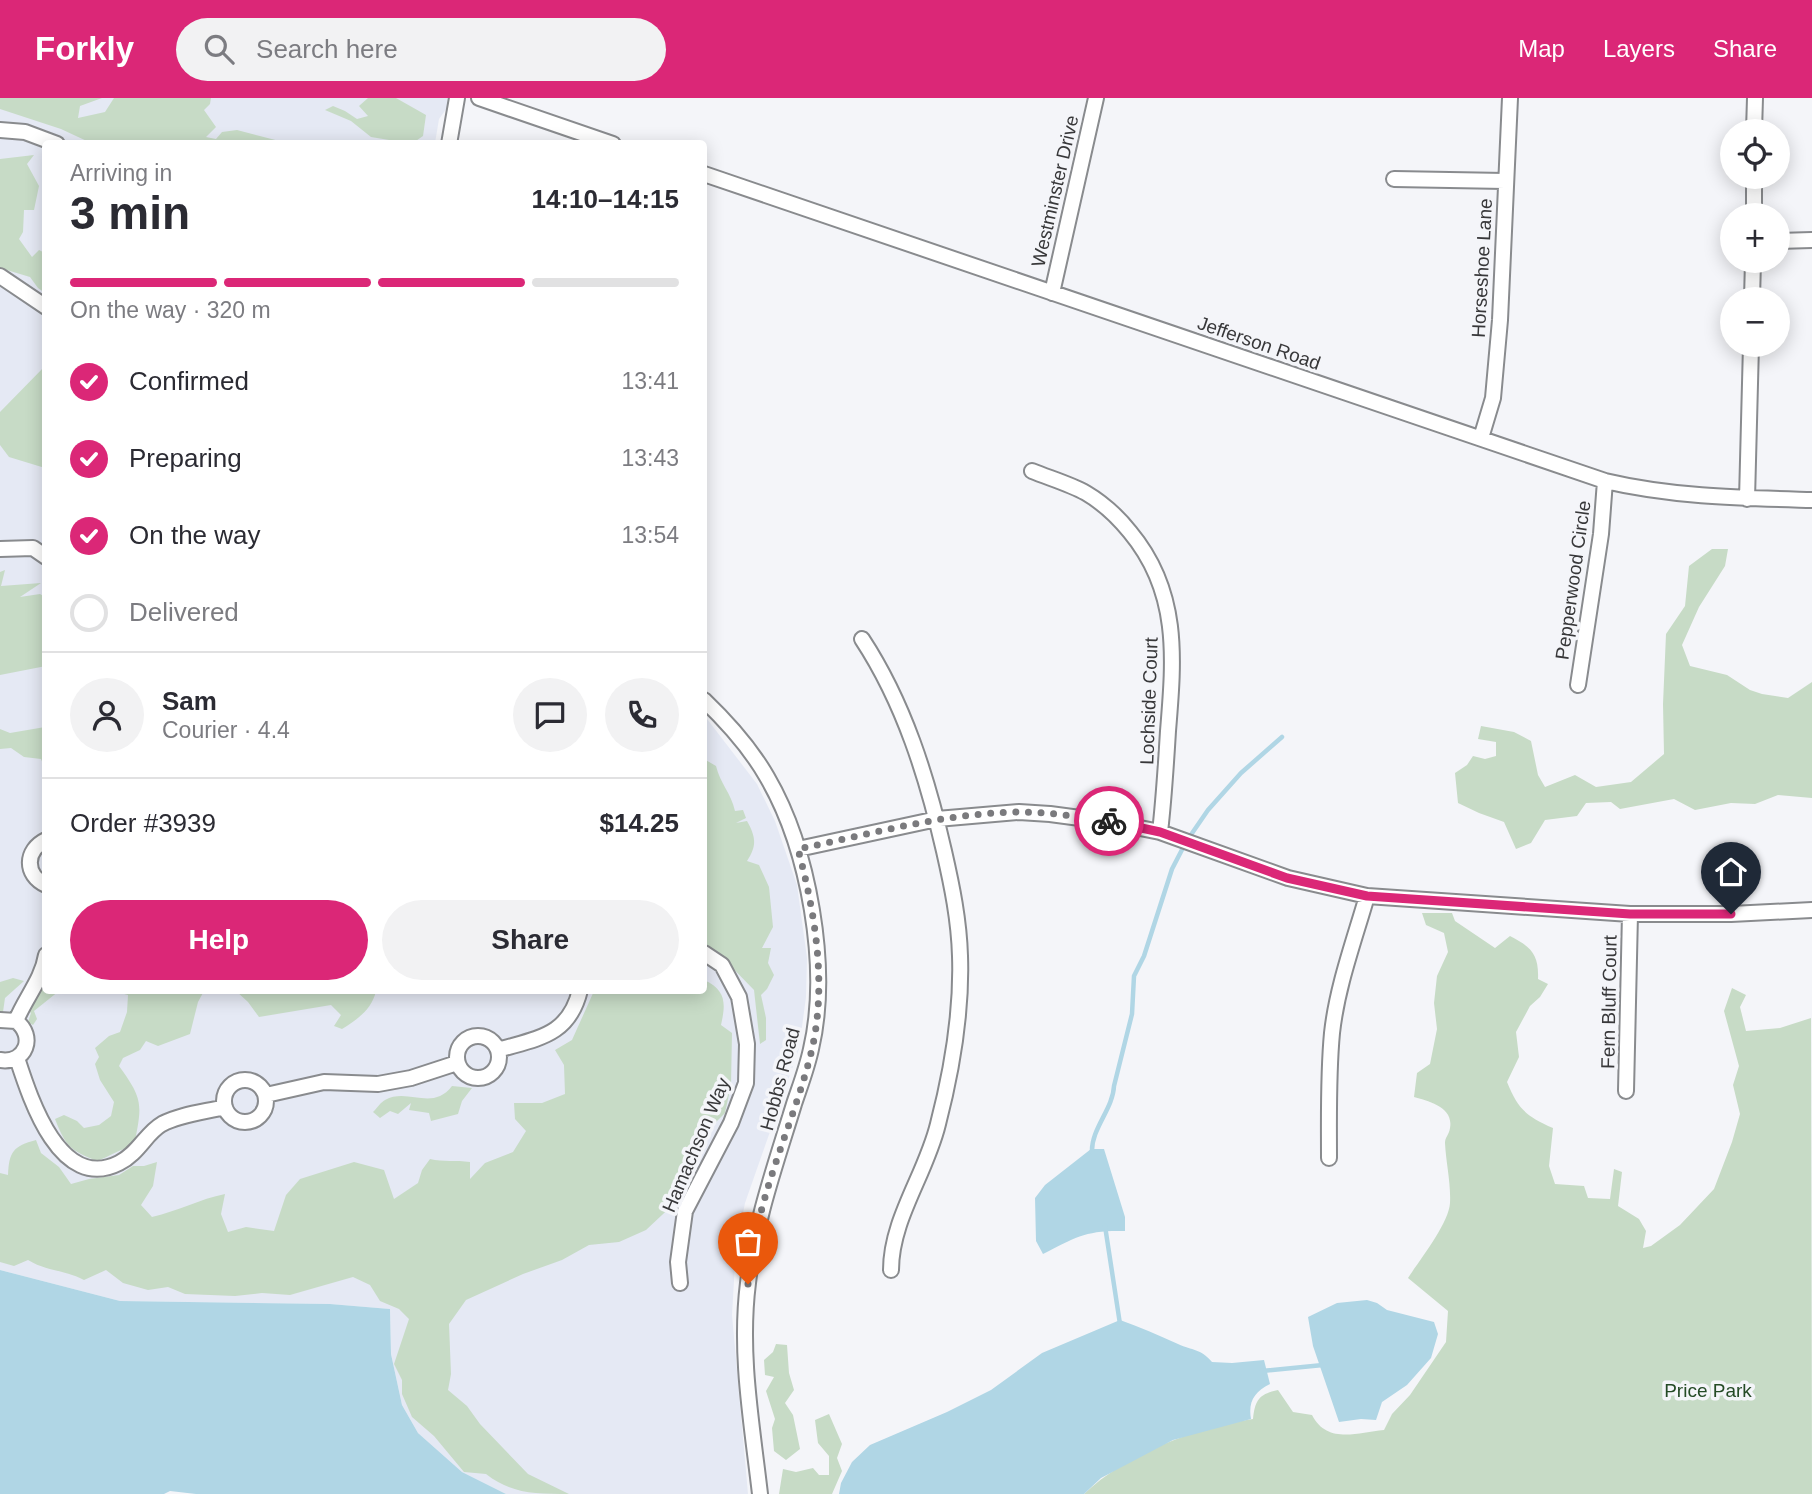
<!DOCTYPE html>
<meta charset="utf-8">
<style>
body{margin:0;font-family:Arial,sans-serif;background:#f2f2f3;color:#2b2b33;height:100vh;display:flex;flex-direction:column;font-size:26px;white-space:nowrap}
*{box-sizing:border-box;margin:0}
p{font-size:23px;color:#7c7c81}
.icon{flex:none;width:38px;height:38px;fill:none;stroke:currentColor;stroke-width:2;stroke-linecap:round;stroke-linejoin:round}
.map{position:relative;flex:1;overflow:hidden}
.side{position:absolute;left:42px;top:42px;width:665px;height:854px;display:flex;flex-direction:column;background:#fff;border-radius:7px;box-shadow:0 4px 18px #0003}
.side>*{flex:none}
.buttons{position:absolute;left:1720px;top:21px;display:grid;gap:14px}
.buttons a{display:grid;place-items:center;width:70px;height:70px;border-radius:50%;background:#fff;box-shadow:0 4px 18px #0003;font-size:35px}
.pin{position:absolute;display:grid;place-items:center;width:60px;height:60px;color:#fff;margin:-72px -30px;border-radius:50% 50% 50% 0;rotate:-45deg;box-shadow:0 0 7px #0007}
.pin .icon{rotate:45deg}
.courier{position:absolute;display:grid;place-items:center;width:70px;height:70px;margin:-35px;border:5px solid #db2777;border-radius:50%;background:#fff;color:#222;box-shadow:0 2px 9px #0007}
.overview em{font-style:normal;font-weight:700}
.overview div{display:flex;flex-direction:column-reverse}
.overview{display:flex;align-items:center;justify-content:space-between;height:119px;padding:0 28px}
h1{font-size:46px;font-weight:700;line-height:52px}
.bar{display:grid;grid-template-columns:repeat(4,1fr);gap:10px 7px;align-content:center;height:84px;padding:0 28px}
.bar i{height:9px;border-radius:5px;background:#e1e1e2}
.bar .on{background:#db2777}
.bar p{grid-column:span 4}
.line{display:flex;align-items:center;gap:18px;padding:0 28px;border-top:2px solid #e1e1e2}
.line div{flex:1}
.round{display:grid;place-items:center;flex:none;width:74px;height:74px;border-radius:37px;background:#f2f2f3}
ol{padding:0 28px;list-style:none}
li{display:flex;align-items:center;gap:21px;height:77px}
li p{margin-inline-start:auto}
li .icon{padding:7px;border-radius:50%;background:#db2777;color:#fff;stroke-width:4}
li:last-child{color:#7c7c81}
li i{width:38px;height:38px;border:4px solid #e1e1e2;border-radius:50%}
.cta{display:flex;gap:14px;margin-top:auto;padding:14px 28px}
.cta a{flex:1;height:80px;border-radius:42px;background:#db2777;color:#fff;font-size:28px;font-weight:700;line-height:80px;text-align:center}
.cta a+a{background:#f2f2f3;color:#2b2b33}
header{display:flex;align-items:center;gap:42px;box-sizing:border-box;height:98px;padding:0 35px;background:#db2777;color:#fff}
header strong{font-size:33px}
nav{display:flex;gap:38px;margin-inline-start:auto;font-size:24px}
.search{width:490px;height:63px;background:#f2f2f3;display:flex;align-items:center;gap:18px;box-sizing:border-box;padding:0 24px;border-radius:38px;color:#7c7c81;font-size:26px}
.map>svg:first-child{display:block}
</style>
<header>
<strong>Forkly</strong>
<div class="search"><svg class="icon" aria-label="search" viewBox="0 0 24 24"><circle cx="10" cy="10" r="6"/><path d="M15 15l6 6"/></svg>Search here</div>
<nav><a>Map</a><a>Layers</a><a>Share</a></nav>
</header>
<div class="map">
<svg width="1812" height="1396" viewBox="0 0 1812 1396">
<rect width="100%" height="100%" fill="#f4f5f9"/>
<path fill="#e5e9f4" d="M0,0H454L439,21L435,45L46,46V892H704V617L757,686L775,723L797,787L807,860L806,899L799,951L745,1105L736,1149L732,1217L748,1396H506L462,1374L418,1335L402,1307L391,1256L390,1211L330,1206L120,1203L0,1172Z"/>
<path fill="#c7dbc6" d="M0,0H102L80,8L78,20L105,14L114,0H211L210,6L204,12L216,29L206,39L216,41L222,34L237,32L287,45H91L61,31L0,11Z
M368,0H396L426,17L423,38L413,45H384L389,42L371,39L351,23L325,12L333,8L345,13L357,21L368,18L359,8Z
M34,57L27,66L39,88L34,112H24L23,134L19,141L32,159L39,152L45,155V195L38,190L30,179L0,170V61Z
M45,268V370L9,359L0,347V314Z
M1712,451H1728L1725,468L1699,509L1682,547L1690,568L1727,577L1750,592L1762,596L1788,600L1812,584V700L1778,697L1755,706L1731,705L1695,712L1674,701L1620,711L1611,704L1586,705L1577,718L1545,722L1531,745L1516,751L1504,724L1479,715L1458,705L1455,675L1467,667L1473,658L1485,661L1496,658V644L1478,641L1481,628L1514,634L1531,643L1538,677L1545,689L1575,677L1596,689L1631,684L1664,656L1663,606L1666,536L1685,508L1689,468Z
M5,472L1,488L41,485L20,499L40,496L45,499L46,568L0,577V474Z
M45,629V671L41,661L24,659L11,650L0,651V631L10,635Z
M704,661L716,668C720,685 731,695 735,713L743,712L746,720L736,725L747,723C756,739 757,748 747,763L759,767L769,789L773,829L762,850H771L768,865L774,877L767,891L761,897L766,920V942L760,946L754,892L717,854L704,850Z
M1422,815H1452L1455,823L1495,850L1510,838C1531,849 1539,856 1538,881L1548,886L1540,899L1530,908L1516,934L1519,959L1507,984C1518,1011 1526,1018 1553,1030L1549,1068L1555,1086L1584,1088L1588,1100L1610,1101L1614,1071L1622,1074L1618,1108L1639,1121L1646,1133L1643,1150L1651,1148L1680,1127L1714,1091L1732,1044L1740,1016L1733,987L1739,968L1724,913L1732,890L1746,897L1740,909L1746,933L1780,930L1811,920L1812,1396H1084C1126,1356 1196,1329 1253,1321C1255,1302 1259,1296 1278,1292L1293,1314L1312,1317C1327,1346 1356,1335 1384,1332L1392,1316L1410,1297L1446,1244L1448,1213L1408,1180C1419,1163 1449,1125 1450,1105C1451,1085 1446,1065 1445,1045C1445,1039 1449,1037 1450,1030C1454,1009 1428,1003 1414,999L1417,975L1430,966L1437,931L1434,905L1437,878L1448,854L1444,835L1426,827Z
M13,880L24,883L5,900L3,914H0V884Z
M704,882C726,892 726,905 721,927L732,935L731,987L725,1015L710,1030L696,1061L680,1079L678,1102L646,1132L619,1144L589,1147L562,1162L523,1176L466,1202L449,1226L451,1276L448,1292L467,1308L480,1326L528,1376L569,1396C534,1396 512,1396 486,1376L464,1374L434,1338L412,1319L402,1296V1282L394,1266L409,1221L399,1211L380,1203L370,1187L353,1179L290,1197L262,1195L235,1198L185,1196L168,1189L148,1192L123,1185L106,1172L84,1182C63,1171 48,1174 28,1162L14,1168L0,1164V1075L8,1077C9,1054 13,1048 36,1042L41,1055L59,1069L71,1086L89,1081L119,1077L133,1068H144L157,1064L153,1088L141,1107L152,1119C178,1113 200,1101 225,1096L221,1116L228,1134L246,1129L274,1133L286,1097L300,1081L354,1064L384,1072L394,1101L418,1085L422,1072L430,1061C443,1064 456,1062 470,1064V1081L485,1065L513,1054L526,1033L515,1021L514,1005H542L565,996L564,967L555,952L572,942L594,893L704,892Z
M45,886L46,892L59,893L34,913L37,921L33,927L28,924L31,915L27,912Z
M113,893H204L198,904L190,936L158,948L146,943L140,952L123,960L119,968C144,1002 142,1007 134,1048C119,1051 111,1058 97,1063C70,1052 66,1049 55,1021L64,1017L77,1023L84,1030L99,1027L111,1018L114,1004L100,982L95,966L99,959L95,950L109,938L120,934L127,914L128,897Z
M236,893H376C372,911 358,921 342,931L334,928L341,917L331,907L259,919L248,904Z
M452,988L472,990L462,1003L458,1016L431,1023L429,1015L409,1012L411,1005L398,1016L390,1013L380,1020L373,1014C377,1010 381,1004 385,1002C408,989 432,1014 452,988Z
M776,1246L787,1247L789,1275L794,1292L785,1305L793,1317L800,1351L786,1362L774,1353L772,1330L775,1321L766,1293L774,1279L765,1277L764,1262L773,1254Z
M829,1316L842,1346L837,1360L842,1373L832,1396H779L783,1371L796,1374L813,1370L819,1377H829V1358L818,1345L815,1322Z"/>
<path fill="#b0d6e5" d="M1091,1051H1104L1125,1119V1133C1086,1132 1076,1139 1043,1156L1036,1143L1035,1100L1045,1087Z
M0,1172L120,1203L330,1206L390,1211L391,1256L402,1307L418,1335L462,1374L506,1396H196L170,1393L164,1396H0Z
M1367,1202L1377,1205L1387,1212L1434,1224L1438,1236L1431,1260L1407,1287L1382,1304L1376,1322L1361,1321L1339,1324L1313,1248L1308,1219L1337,1205Z
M1120,1222C1140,1229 1158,1237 1178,1246C1193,1253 1200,1250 1212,1264L1232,1265L1264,1262L1270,1286C1254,1294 1248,1304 1251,1321L1173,1342L1101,1380L1084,1396H839L841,1385L852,1364L870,1347L947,1314L991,1292L1042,1255Z"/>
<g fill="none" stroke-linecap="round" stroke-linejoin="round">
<path stroke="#b0d6e5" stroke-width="4.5" d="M1092,1054C1091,1031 1113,1011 1114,988L1132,916L1134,878L1144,858L1172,771L1186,744L1208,712L1241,675L1282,639
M1105,1128L1120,1226
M1262,1273L1323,1267"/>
<g stroke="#898b8e" stroke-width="18">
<path id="minor" d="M479,0L613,46
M0,32L25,34L57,46
M1754,33L1755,0
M449,46L457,0
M704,76L1605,383C1673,399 1742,400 1812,402
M1394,81L1505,83
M1754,117V79
M1778,143L1812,142
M0,178L46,209
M1052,195L1096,0
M1752,201L1753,163
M1481,340L1493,300L1500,222L1510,0
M1032,373C1049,380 1070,386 1086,395C1103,405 1118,419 1130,434C1180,494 1174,560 1168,633C1166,666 1164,700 1160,734
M1747,401L1751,247
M0,451L33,450L46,459
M862,541C904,605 927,679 944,753C952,788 959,822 960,858C962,915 952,972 938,1026C926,1076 891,1121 891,1172
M1578,587L1601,436L1605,383
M704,602C727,624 751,651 767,679C809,751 830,870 811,951C807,970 800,988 794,1006C776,1065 755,1124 748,1185C739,1256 752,1326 760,1396
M46,742C25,752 24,777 46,787
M798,751L937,721L1019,714L1050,716L1110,724L1160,734L1288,780L1367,798L1630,816H1731L1812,812
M0,922L16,923C36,938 26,966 0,962
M16,923C25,900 42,882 46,857
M457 959a21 21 0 1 1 42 0a21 21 0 1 1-42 0Z
M498,952C538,940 569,938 580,892
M17,960C30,1000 60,1095 119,1065C139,1055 146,1035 162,1026C181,1016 205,1014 225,1009
M224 1003a21 21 0 1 1 42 0a21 21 0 1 1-42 0Z
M1626,993L1630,816
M266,997L324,984L378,986L411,980L457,965
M1329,1060C1329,1019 1328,977 1332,935C1337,889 1354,843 1367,798
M680,1185L678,1164L685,1113L731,1025L746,985L747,946L739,899L722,867L704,855"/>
</g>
<use href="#minor" stroke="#fff" stroke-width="14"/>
</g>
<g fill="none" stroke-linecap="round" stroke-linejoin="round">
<path stroke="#7a7a7d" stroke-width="7" stroke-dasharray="0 12.6" d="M748,1186C752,1159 756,1130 764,1103C778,1052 800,1002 812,951C827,885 815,815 798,751C871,736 944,715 1019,714C1049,714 1079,719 1109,723"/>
<path stroke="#db2777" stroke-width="9" d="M1109,723L1160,734L1287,780L1367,798L1630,816H1731"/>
</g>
<g text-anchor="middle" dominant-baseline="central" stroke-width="7" stroke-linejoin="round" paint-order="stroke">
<g font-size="19" fill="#38383a" stroke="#f4f5f9">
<text transform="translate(1055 93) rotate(-77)">Westminster Drive</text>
<text transform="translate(1482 170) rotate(-87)">Horseshoe Lane</text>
<text transform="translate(1259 245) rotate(19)">Jefferson Road</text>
<text transform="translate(1573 482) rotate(-82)">Pepperwood Circle</text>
<text transform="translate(1149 603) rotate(-88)">Lochside Court</text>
<text transform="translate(1609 904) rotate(-89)">Fern Bluff Court</text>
<text transform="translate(780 981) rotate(-75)">Hobbs Road</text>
<text transform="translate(696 1047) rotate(-67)">Hamachson Way</text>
</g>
<g font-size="19" fill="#254b26" stroke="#f4f5f9">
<text x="1708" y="1292">Price Park</text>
</g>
</g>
</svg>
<div class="buttons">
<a><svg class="icon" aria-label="locate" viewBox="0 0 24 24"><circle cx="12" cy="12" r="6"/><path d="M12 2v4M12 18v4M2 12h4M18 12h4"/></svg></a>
<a>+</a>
<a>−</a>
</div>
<div class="pin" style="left:748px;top:1186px;background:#ea580c"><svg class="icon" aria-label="bag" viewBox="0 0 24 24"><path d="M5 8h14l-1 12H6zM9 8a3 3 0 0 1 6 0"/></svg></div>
<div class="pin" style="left:1731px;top:816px;background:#1f2937"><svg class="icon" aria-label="home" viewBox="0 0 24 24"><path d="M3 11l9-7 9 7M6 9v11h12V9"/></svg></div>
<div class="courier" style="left:1109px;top:723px"><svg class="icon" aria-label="bike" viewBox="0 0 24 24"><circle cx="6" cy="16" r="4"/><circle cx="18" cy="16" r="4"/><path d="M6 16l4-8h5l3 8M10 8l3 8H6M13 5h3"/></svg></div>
<section class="side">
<div class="overview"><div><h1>3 min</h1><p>Arriving in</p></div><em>14:10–14:15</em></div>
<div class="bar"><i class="on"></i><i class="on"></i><i class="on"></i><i></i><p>On the way · 320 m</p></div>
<ol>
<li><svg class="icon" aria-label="check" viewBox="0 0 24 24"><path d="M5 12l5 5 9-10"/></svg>Confirmed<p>13:41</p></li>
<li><svg class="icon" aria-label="check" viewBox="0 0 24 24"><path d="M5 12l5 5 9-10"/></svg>Preparing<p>13:43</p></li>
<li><svg class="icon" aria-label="check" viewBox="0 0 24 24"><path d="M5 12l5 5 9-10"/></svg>On the way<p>13:54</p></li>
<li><i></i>Delivered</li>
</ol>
<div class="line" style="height:126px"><a class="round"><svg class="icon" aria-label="person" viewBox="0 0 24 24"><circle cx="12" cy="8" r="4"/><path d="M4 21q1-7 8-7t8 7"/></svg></a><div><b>Sam</b><p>Courier · 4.4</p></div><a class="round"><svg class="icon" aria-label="chat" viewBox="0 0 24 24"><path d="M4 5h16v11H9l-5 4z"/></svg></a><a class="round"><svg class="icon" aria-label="phone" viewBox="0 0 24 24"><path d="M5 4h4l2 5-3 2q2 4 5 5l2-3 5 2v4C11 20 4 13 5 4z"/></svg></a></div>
<div class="line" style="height:91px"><div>Order #3939</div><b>$14.25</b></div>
<div class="cta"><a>Help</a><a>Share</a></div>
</section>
</div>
